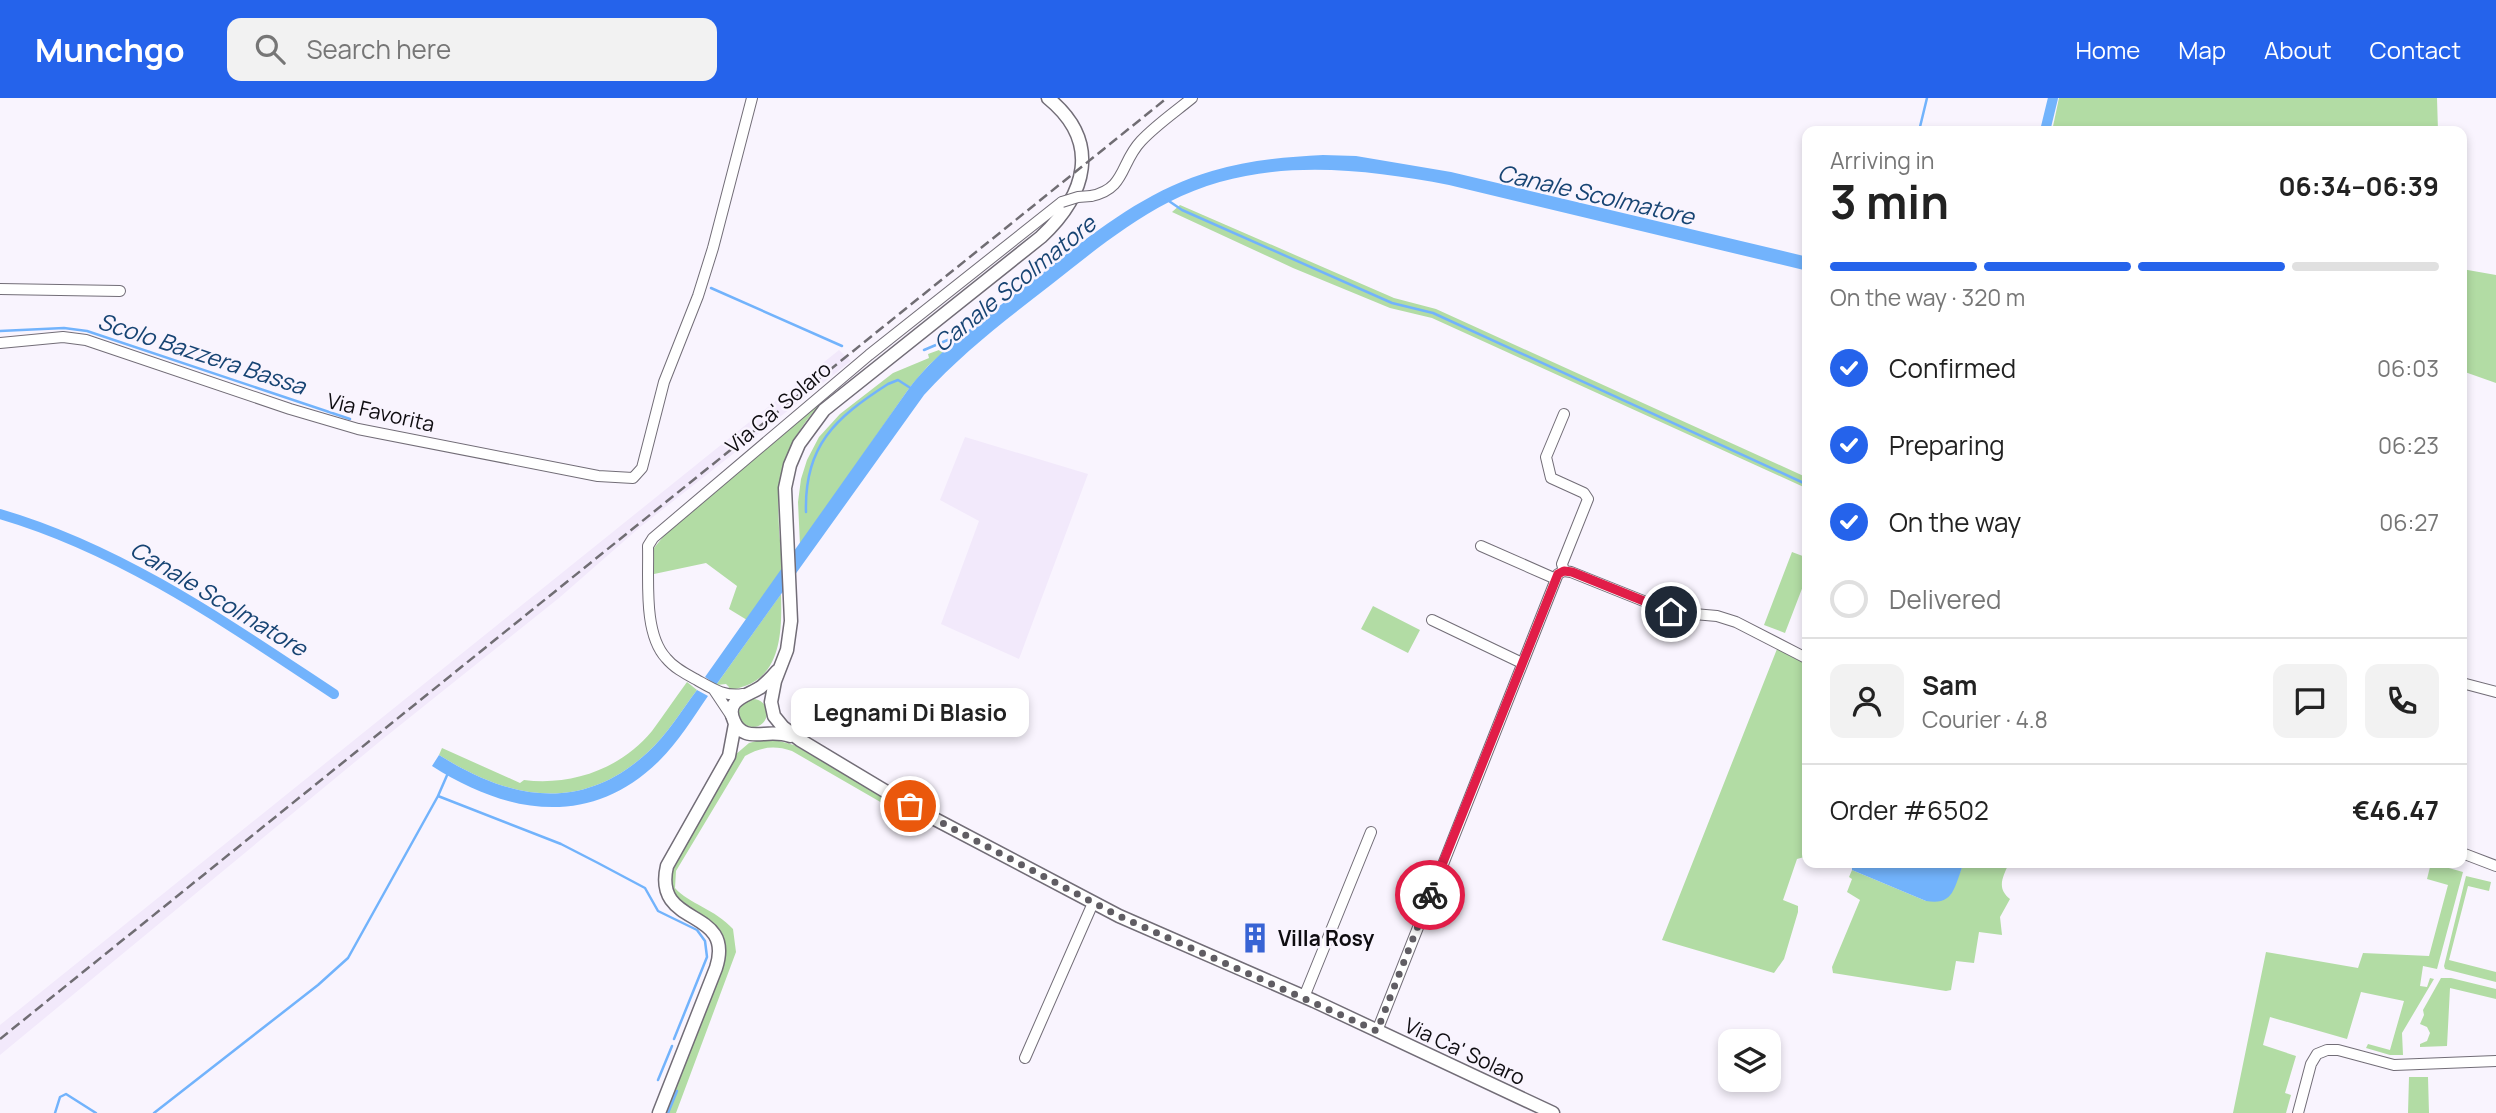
<!DOCTYPE html>
<meta charset="utf-8">
<style>
body{margin:0;font-family:Manrope,sans-serif;background:#f2f2f2;color:#222;height:100vh;display:flex;flex-direction:column;font-size:26px;white-space:nowrap}
*{box-sizing:border-box;margin:0}
p{font-size:23px;color:#767676}
.icon{flex:none;width:38px;height:38px;fill:none;stroke:currentColor;stroke-width:2;stroke-linecap:round;stroke-linejoin:round}
.map{position:relative;flex:1;overflow:hidden}
.sheet{position:absolute;left:1802px;top:28px;width:665px;height:742px;display:flex;flex-direction:column;background:#fff;border-radius:14px;box-shadow:0 4px 10px #0003}
.sheet>*{flex:none}
.fabs{position:absolute;left:1718px;top:931px;display:grid;gap:14px}
.fabs a{display:grid;place-items:center;width:63px;height:63px;border-radius:14px;background:#fff;box-shadow:0 4px 10px #0003;font-size:35px}
.pin{position:absolute;display:grid;place-items:center;width:60px;height:60px;color:#fff;margin:-30px;border:4px solid #fff;border-radius:50%;box-shadow:0 2px 7px #0007}
.courier{position:absolute;display:grid;place-items:center;width:70px;height:70px;margin:-35px;border:5px solid #e11d48;border-radius:50%;background:#fff;color:#222;box-shadow:0 2px 9px #0007}
.bubble{position:absolute;height:49px;border-radius:14px;background:#fff;box-shadow:0 4px 10px #0003;font-size:23px;font-weight:700;line-height:49px;text-align:center}
.summary em{font-style:normal;font-weight:700}
.summary div{display:flex;flex-direction:column-reverse}
.summary{display:flex;align-items:center;justify-content:space-between;height:119px;padding:0 28px}
h1{font-size:46px;font-weight:700;line-height:52px}
.bar{display:grid;grid-template-columns:repeat(4,1fr);gap:10px 7px;align-content:center;height:84px;padding:0 28px}
.bar i{height:9px;border-radius:5px;background:#e0e0e0}
.bar .on{background:#2563eb}
.bar p{grid-column:span 4}
.line{display:flex;align-items:center;gap:18px;padding:0 28px;border-top:2px solid #e0e0e0}
.line div{flex:1}
.round{display:grid;place-items:center;flex:none;width:74px;height:74px;border-radius:14px;background:#f2f2f2}
ol{padding:0 28px;list-style:none}
li{display:flex;align-items:center;gap:21px;height:77px}
li p{margin-inline-start:auto}
li .icon{padding:7px;border-radius:50%;background:#2563eb;color:#fff;stroke-width:4}
li:last-child{color:#767676}
li i{width:38px;height:38px;border:4px solid #e0e0e0;border-radius:50%}
header{display:flex;align-items:center;gap:42px;box-sizing:border-box;height:98px;padding:0 35px;background:#2563eb;color:#fff}
header strong{font-size:33px}
nav{display:flex;gap:38px;margin-inline-start:auto;font-size:24px}
.search{width:490px;height:63px;background:#f2f2f2;display:flex;align-items:center;gap:18px;box-sizing:border-box;padding:0 24px;border-radius:14px;color:#767676;font-size:26px}
.map>svg:first-child{display:block}
</style>
<header>
<strong>Munchgo</strong>
<div class="search"><svg class="icon" aria-label="search" viewBox="0 0 24 24"><circle cx="10" cy="10" r="6"/><path d="M15 15l6 6"/></svg>Search here</div>
<nav><a>Home</a><a>Map</a><a>About</a><a>Contact</a></nav>
</header>
<div class="map">
<svg width="2496" height="1015" viewBox="0 0 2496 1015">
<rect width="100%" height="100%" fill="#f9f4fe"/>
<path fill="#f2e9fb" d="M839,252L851,263L639,430L559,500L384,640L0,957V927Z
M965,339L1088,376L1019,561L941,526L979,423L940,402Z"/>
<path fill="#b2dca4" d="M2059,0H2437L2438,33H2052Z
M1180,107L1394,200L1436,211L1808,380V391L1432,220L1390,210L1293,170L1172,114Z
M2462,171L2496,177V285L2462,273Z
M950,248L928,268L910,289L800,447L798,404L801,381L807,362L819,339L840,316L893,275L929,260L928,256Z
M823,303C785,344 776,376 779,430C779,441 784,464 781,474C778,483 754,512 747,522L729,511L737,488L706,465L654,476V450L667,434Z
M1792,454L1808,460V475L1785,535L1764,527Z
M781,496C782,530 782,575 745,588C738,590 735,592 728,592L729,589L726,586L716,587Z
M1373,508L1420,532L1408,555L1361,531Z
M1777,551L1808,567V758L1797,761L1783,802L1798,808V814L1784,861L1774,875L1662,842Z
M687,584L697,592C681,613 667,637 647,655C580,716 509,701 439,657L442,650L520,685L524,682C571,688 621,671 652,633C664,617 675,600 687,584Z
M739 615a14 14 0 1 1 28 0a14 14 0 1 1-28 0Z
M768,640L794,647L900,708L896,713L792,653C774,647 761,649 745,658L676,773L675,790C689,806 715,811 733,831L736,854L676,1015H664L723,867C731,834 718,826 691,811C686,808 681,807 678,802C671,792 672,781 672,770L735,657L749,645Z
M1964,765H2009C2003,779 1996,790 2010,801L2000,819L2002,837L1979,834L1974,865L1956,863L1951,892L1946,893L1833,875L1832,869L1860,802L1847,794L1852,781L1849,779L1852,772L1926,803L1950,797Z
M2431,765L2463,774L2437,871L2423,868L2420,888L2427,889L2430,880L2434,881L2402,935L2403,957H2390L2366,950L2368,946L2390,952L2404,903L2361,894L2347,941L2270,919L2263,947L2296,958L2285,995L2291,997L2286,1015H2233L2266,854L2358,870L2363,855L2429,858L2448,787L2427,781Z
M2466,778L2491,784L2489,793L2468,788L2449,862L2496,874V884L2445,871L2444,868Z
M2441,880H2451L2496,891V901L2450,890L2447,948L2420,949V946L2427,943L2430,935L2427,929L2420,926L2424,917L2423,912Z
M2409,979H2428L2429,1015H2408Z"/>
<path fill="#72b3fc" d="M1323,57L1356,58L1451,74L1808,159V173L1449,87C1355,69 1257,59 1169,104C1126,126 1089,157 1052,186C1007,221 962,255 924,297L716,587L705,579L910,289C940,251 980,223 1018,194C1078,148 1138,94 1212,73C1248,62 1285,59 1323,57Z
M697,592L708,598C693,620 678,644 659,663C590,731 507,716 432,668L439,657C509,701 580,716 647,655C667,637 681,613 697,592Z
M1856,765H1964C1954,788 1955,808 1926,803L1852,772V768Z"/>
<g fill="none" stroke-linecap="round" stroke-linejoin="round">
<path stroke="#72b3fc" stroke-width="2.5" d="M1919,33L1927,0
M1166,101L1182,112L1392,205L1433,215L1808,387
M711,190L842,248
M0,233L64,230L87,233L350,321
M924,252L969,233
M806,414C804,348 835,320 888,286L898,282L912,291
M448,675L438,698L561,746L598,765L645,790L658,813L697,832L705,843L707,859L674,941
M658,982L672,948
M55,1015L60,999L66,996L96,1015
M154,1015L318,887L348,860L438,698
M668,1015L677,993"/>
<path stroke="#72b3fc" stroke-width="10" d="M2045,33L2053,0
M0,416C123,452 228,526 334,596"/>
<g stroke="#726d77" stroke-width="12">
<path id="street" d="M1091,98C1126,91 1120,65 1141,43C1156,27 1175,14 1192,0
M0,191L120,193
M0,245L63,239L86,242L290,311L358,331L598,378L633,380L642,370L664,284L698,198L713,150L752,0
M1481,448L1556,481
M1564,473L1562,466L1588,401L1584,395L1551,380L1546,359L1564,316
M1432,522L1522,565
M2462,585L2496,594
M714,592L732,619
M743,596C725,599 713,591 697,582C686,576 674,570 666,560C643,535 649,481 648,448L653,440L869,257L1062,104
M2462,755L2496,768
M1304,899L1371,734
M1377,933L1558,476L1564,473L1571,474L1671,514L1717,518L1736,524L1808,561
M1025,960L1093,805
M2298,1015L2311,966L2317,956L2327,952H2338L2394,967L2496,963"/>
</g>
<g stroke="#726d77" stroke-width="15">
<path id="secondary" d="M1048,0C1102,44 1086,97 1041,139L824,312L799,346L790,367L785,390L791,523L787,552L775,583L771,604L774,618L783,629L800,642L910,708L1119,818L1314,903L1553,1015
M777,573C772,579 767,584 761,589C748,598 724,601 734,623C736,628 740,633 746,635C758,639 774,632 790,638
M659,1015L716,870C736,808 652,831 667,768L729,658L735,626"/>
</g>
<use href="#street" stroke="#fff" stroke-width="10"/>
<use href="#secondary" stroke="#fff" stroke-width="12"/>
<path stroke="#706d73" stroke-width="2.5" stroke-dasharray="10 5" stroke-linecap="butt" d="M0,941L1167,0"/>
<g stroke="#726d77" stroke-width="12" stroke-linecap="butt">
<path id="street-bridge" d="M1062,104L1078,99L1091,98"/>
</g>
<use href="#street-bridge" stroke="#fff" stroke-width="10"/>
</g>
<g fill="none" stroke-linecap="round" stroke-linejoin="round">
<path stroke="#605d63" stroke-width="7" stroke-dasharray="0 12.6" d="M910,708L1119,818L1377,933L1430,797"/>
<path stroke="#e11d48" stroke-width="9" d="M1430,797L1558,476L1564,473L1572,474L1671,514"/>
</g>
<defs>
<g id="building-bare" transform="scale(2.415)"><path d="M-4-6H4V6H1V3H-1V6H-4ZM-2.5-4.3h1.7v1.8h-1.7ZM.8-4.3h1.7v1.8H.8ZM-2.5-1h1.7V.8h-1.7ZM.8-1h1.7V.8H.8Z" fill="#3863d4" stroke="#f9f4fe" stroke-width="2.5" paint-order="stroke"/></g>
</defs>
<g fill-rule="evenodd">
<use href="#building-bare" x="1255" y="840"/>
</g>
<g text-anchor="middle" dominant-baseline="central" stroke-width="5" stroke-linejoin="round" paint-order="stroke">
<g font-size="21" fill="#0e0c10" stroke="#f9f4fe">
<text transform="translate(778 309) rotate(-40)">Via Ca' Solaro</text>
<text transform="translate(381 314) rotate(13)">Via Favorita</text>
<text transform="translate(1465 953) rotate(25)">Via Ca' Solaro</text>
</g>
<g font-size="21" font-weight="bold" fill="#0e0c10" stroke="#f9f4fe" text-anchor="start">
<text x="1278" y="840">Villa Rosy</text>
</g>
<g font-size="23" font-style="italic" fill="#174473" stroke="#f9f4fe">
<text transform="translate(1596 96) rotate(13)">Canale Scolmatore</text>
<text transform="translate(1014 185) rotate(-39)">Canale Scolmatore</text>
<text transform="translate(202 255) rotate(18)">Scolo Bazzera Bassa</text>
<text transform="translate(219 500) rotate(31)">Canale Scolmatore</text>
</g>
</g>
</svg>
<div class="fabs">
<a><svg class="icon" aria-label="layers" viewBox="0 0 24 24"><path d="M12 4l9 5-9 5-9-5zM3 14l9 5 9-5"/></svg></a>
</div>
<div class="pin" style="left:910px;top:708px;background:#ea580c"><svg class="icon" aria-label="bag" viewBox="0 0 24 24"><path d="M5 8h14l-1 12H6zM9 8a3 3 0 0 1 6 0"/></svg></div>
<div class="pin" style="left:1671px;top:514px;background:#1f2937"><svg class="icon" aria-label="home" viewBox="0 0 24 24"><path d="M3 11l9-7 9 7M6 9v11h12V9"/></svg></div>
<div class="courier" style="left:1430px;top:797px"><svg class="icon" aria-label="bike" viewBox="0 0 24 24"><circle cx="6" cy="16" r="4"/><circle cx="18" cy="16" r="4"/><path d="M6 16l4-8h5l3 8M10 8l3 8H6M13 5h3"/></svg></div>
<div class="bubble" style="left:791px;top:590px;width:238px">Legnami Di Blasio</div>
<section class="sheet">
<div class="summary"><div><h1>3 min</h1><p>Arriving in</p></div><em>06:34–06:39</em></div>
<div class="bar"><i class="on"></i><i class="on"></i><i class="on"></i><i></i><p>On the way · 320 m</p></div>
<ol>
<li><svg class="icon" aria-label="check" viewBox="0 0 24 24"><path d="M5 12l5 5 9-10"/></svg>Confirmed<p>06:03</p></li>
<li><svg class="icon" aria-label="check" viewBox="0 0 24 24"><path d="M5 12l5 5 9-10"/></svg>Preparing<p>06:23</p></li>
<li><svg class="icon" aria-label="check" viewBox="0 0 24 24"><path d="M5 12l5 5 9-10"/></svg>On the way<p>06:27</p></li>
<li><i></i>Delivered</li>
</ol>
<div class="line" style="height:126px"><a class="round"><svg class="icon" aria-label="person" viewBox="0 0 24 24"><circle cx="12" cy="8" r="4"/><path d="M4 21q1-7 8-7t8 7"/></svg></a><div><b>Sam</b><p>Courier · 4.8</p></div><a class="round"><svg class="icon" aria-label="chat" viewBox="0 0 24 24"><path d="M4 5h16v11H9l-5 4z"/></svg></a><a class="round"><svg class="icon" aria-label="phone" viewBox="0 0 24 24"><path d="M5 4h4l2 5-3 2q2 4 5 5l2-3 5 2v4C11 20 4 13 5 4z"/></svg></a></div>
<div class="line" style="height:91px"><div>Order #6502</div><b>€46.47</b></div>
</section>
</div>
